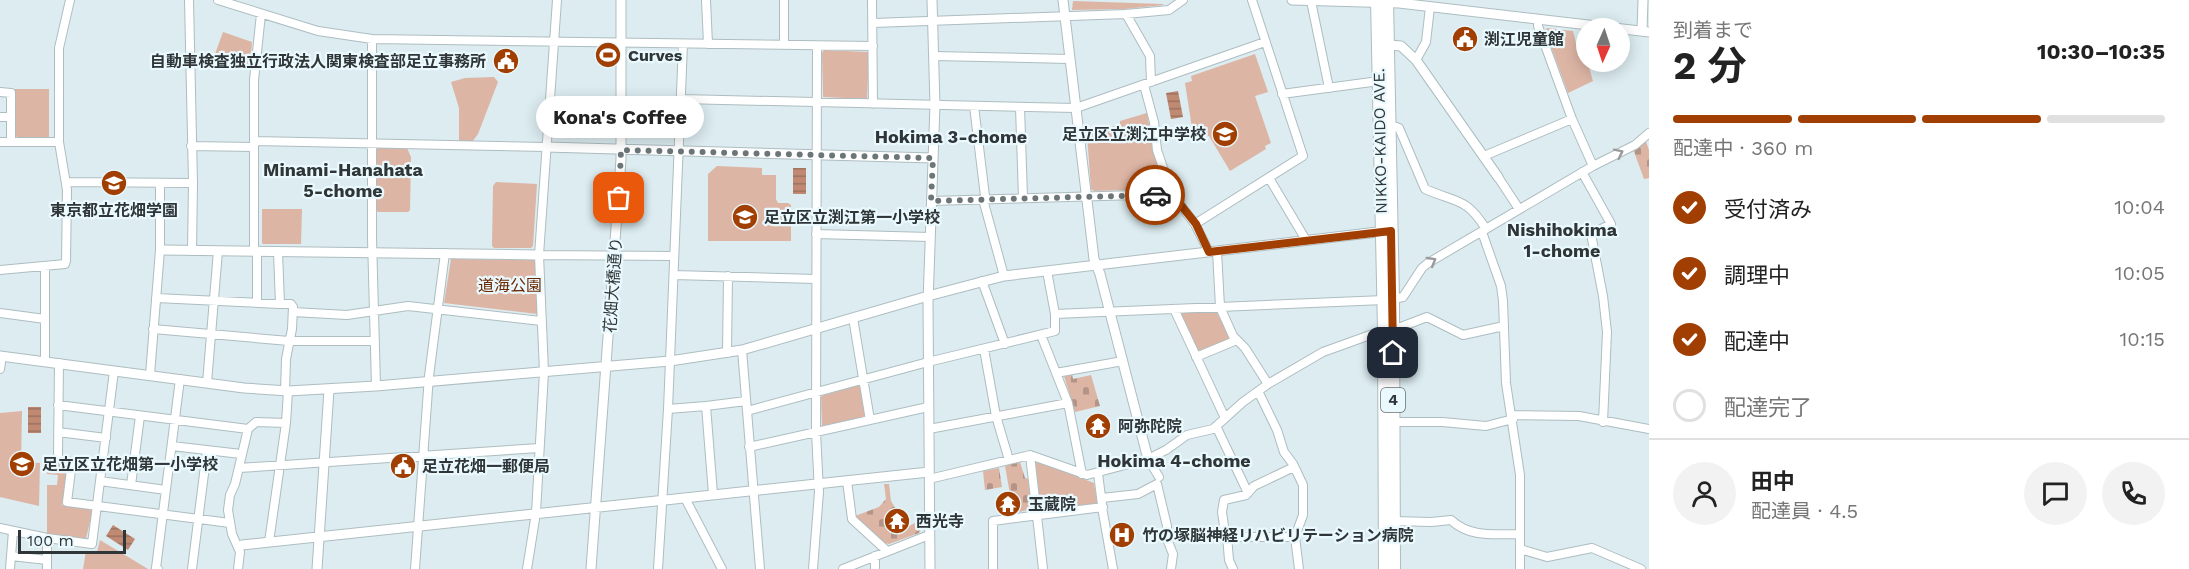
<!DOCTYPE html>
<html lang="ja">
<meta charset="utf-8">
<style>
body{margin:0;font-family:"Work Sans","Noto Sans JP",sans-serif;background:#f2f2f2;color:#222;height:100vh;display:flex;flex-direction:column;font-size:22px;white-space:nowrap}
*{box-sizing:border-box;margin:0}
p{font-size:20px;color:#767676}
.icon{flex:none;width:33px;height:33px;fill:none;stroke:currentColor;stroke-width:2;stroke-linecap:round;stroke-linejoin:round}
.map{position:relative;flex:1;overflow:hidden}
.drawer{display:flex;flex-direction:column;background:#fff;width:540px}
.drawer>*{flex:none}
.needle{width:39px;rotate:183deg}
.buttons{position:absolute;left:1576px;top:18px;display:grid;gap:12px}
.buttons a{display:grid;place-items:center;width:54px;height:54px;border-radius:50%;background:#fff;box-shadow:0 3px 15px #0003;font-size:30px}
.scale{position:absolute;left:18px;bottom:15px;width:108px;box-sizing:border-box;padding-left:6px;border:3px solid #303638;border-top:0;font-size:16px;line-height:21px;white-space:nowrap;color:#303638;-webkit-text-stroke:4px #e9f9fe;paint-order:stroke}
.pin{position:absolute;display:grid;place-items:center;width:51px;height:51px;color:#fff;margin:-26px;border-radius:12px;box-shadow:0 3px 9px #0006}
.courier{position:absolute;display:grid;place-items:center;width:60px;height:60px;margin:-30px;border:4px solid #a13e01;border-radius:50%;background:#fff;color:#222;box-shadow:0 2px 8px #0007}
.bubble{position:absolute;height:42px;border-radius:21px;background:#fff;box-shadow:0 3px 15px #0003;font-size:20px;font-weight:700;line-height:42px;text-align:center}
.overview em{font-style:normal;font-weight:700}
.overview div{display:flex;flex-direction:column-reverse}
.overview{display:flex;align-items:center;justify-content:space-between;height:102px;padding:0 24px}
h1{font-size:39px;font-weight:700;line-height:45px}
.bar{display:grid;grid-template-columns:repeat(4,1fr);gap:9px 6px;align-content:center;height:72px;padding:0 24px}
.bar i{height:8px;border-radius:4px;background:#e0e0e0}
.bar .selected{background:#a13e01}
.bar p{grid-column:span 4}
.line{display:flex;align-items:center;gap:15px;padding:0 24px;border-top:2px solid #e0e0e0}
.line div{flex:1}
.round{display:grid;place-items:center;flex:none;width:63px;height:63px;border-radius:32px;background:#f2f2f2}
ol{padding:0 24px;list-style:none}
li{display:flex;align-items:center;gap:18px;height:66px}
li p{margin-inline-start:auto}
li .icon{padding:6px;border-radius:50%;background:#a13e01;color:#fff;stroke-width:4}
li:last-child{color:#767676}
li i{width:33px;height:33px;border:3px solid #e0e0e0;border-radius:50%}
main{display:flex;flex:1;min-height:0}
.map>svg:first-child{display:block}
</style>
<main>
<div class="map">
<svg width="1649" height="569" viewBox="0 0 1649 569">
<defs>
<pattern id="cemetery-stones" width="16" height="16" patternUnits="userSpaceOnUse" patternTransform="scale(1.5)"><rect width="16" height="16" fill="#ddb5a5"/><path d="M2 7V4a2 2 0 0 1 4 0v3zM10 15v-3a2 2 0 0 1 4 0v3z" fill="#b49487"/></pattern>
<pattern id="water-rules" width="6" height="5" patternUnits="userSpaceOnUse" patternTransform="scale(1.5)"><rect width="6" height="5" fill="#c08972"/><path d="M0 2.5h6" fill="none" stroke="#9c715f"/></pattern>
</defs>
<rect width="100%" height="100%" fill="#dcecf0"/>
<path fill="url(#cemetery-stones)" d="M1645,139L1649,150V178L1644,179L1633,149Z
M1072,374L1073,379L1091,375L1100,406L1075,412L1064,376Z
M1020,462L1025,478L1028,479L1032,509L1019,512L1016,494H1010L1005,466Z
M999,468L1002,487L985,490L983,471Z
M884,484H889L891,501L896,509L884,517L895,533L915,523L917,529L921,528L919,533L889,544L884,543L855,519V516L879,507L886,499Z"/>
<path fill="#ddb5a5" d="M1073,1L1163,4V5L1125,9L1072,10Z
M1547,28L1573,31L1579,56L1585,54L1593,81L1568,93L1545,30Z
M223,32L252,42L250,66L215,54Z
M824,50L868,52L869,54L867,99L823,97L822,53Z
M1255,54L1268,92L1255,96L1271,143L1265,146L1266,149L1230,171L1209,136L1204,135L1194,141L1185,83L1192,81L1191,76Z
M494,77L498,82L478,134L472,142L459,141V108L451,82L465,78Z
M15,89H49V138H18L15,135Z
M1147,113L1153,149L1166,186L1163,189L1094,191L1091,189L1087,135L1120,124V121Z
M377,146L407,148L411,157L410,210L408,212H378L376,209Z
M717,166L762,168V175H776V199L778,203H788L791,205V241H708V174Z
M496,182L537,184L533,246L531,248H494L492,246L493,186Z
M262,209H302L301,244H263L262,243Z
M451,259L536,260L537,314L444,303Z
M1216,311L1231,340L1200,352L1197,351L1180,316L1182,312Z
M858,385L861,387L865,415L863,419L822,427L821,396Z
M22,411L21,462L40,463L39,506L0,497V413Z
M47,462L66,464L68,467L62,505L90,509L92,512L86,539L47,534V485H57L58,475L47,474Z
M1038,462L1094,483L1097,502L1095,505L1044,510L1041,508L1035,463Z
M100,540L148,569H83L86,551L97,552Z"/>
<path fill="url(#water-rules)" d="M1178,91L1183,117L1171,119L1166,93Z
M793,168H806V194H793Z
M28,407H41V433H28Z
M113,525L135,539L128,550L106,536Z"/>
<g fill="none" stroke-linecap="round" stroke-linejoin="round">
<g stroke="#adbdc1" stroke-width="10">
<path id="minor" d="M189,0L193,183L192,251
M218,0L318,31L372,39L873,46
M706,0L708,44
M784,0V45
M872,0L873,104
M1311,1L1329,88
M1126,14L1150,56L1151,82
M1538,20V26L1572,119L1593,166
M873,23L1126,14L1169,10L1183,0
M372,39V238L376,386
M934,56L1069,59
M1416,60L1426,42L1430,7
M1144,85L1154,122L1157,150L1172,194L1195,224L1209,252
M0,92L11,93V142
M1282,94L1379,81
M681,99L1076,108L1265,42
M974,106L985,196L984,203L1004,276
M1020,107L1023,198
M0,117H10
M1391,125L1399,128L1425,189C1457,203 1466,197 1486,229
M254,141L546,147
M0,142H59
M191,146L254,147
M1484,156L1572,119
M1582,172L1611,224L1591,234L1603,296L1607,332L1603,422
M1498,177L1519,209
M1269,178L1306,240
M67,182L193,183
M931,201L1172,194
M1195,224L1303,156L1252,0
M1482,232L1501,286L1503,301L1506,383L1520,475V569
M816,234L930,237
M254,251V80L261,14
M257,251V303
M1217,251L1220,307L1233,336L1245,348L1268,384
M278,252L280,304H291L293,307L292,329L286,359L285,391
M539,255L674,256
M0,270L65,264L66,261L67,190L59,142V48L70,0
M674,275L816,279
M982,281L1005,344
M156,298L280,304
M1393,299L1403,297L1422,268L1428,263L1593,166L1635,145L1649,133
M1174,309L1225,418
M293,312L347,315L408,306L541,321
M0,313L45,319
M1055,314L1384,300
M853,318L870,420
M153,329L289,341H375
M1393,330L1427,317L1463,335L1504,326
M1041,335L1068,403L1082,474
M984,349L996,416L1009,460
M742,350L760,569
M727,353L728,276
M1196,357L1237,340
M45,362V266
M59,363L58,457L61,460L72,462L67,502L230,523
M0,369L2,356
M1056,373L1123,361
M150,375L160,250V183
M207,383L218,251
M1258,391L1277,430L1284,452L1293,464L1303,485V515L1295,537L1299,569
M58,405L248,429
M668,409L706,406
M747,411L928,362L1055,331V314L1047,271
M1512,415L1579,416L1649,429
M1393,422H1442L1486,426L1513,419
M1216,426L1248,493
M929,429L1068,403
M58,432L106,438
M172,446L241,454
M749,447L928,407
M1030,455L1043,569
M1148,459L1159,477
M72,462L102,466
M239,468L539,448
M1098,473L1103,513L1113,569
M929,479L1030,455L1087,475L1148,459L1166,450L1187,435L1213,429L1243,402L1268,384L1323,352L1384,330
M100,481L166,490
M847,481L852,519L887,551
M131,485L140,416
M713,494L706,406L746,401
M685,498L722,569
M1102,498L1138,494L1157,484L1167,526V539L1173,554L1171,569
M1394,521L1431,522L1451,520C1470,538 1495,534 1520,534
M0,528L47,538L92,544L114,371
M1227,537H1295
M269,542L286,423L288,391
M1520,549L1547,557L1592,548L1641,569
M11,556L47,560
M875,556V569
M10,569L13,531
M47,569V538
M158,569L156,568L180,379
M192,569L207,450
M238,569L240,552L232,534L228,510L230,495L235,484L248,429L256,422L286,423
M415,569L429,376L445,253
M527,569L536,513L544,372L539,255L557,0
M658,569L668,409L683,44
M813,569L819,492L816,432L817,46
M843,569L929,535
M993,569V521L1103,507
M1233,569L1229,560L1227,536L1225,533L1222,512L1224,500L1246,495L1254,486L1294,467"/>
</g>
<g stroke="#adbdc1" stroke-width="11">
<path id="tertiary" d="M1063,0L1094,259L1100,274L1148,459
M1292,0L1399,3L1649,32
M1642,31L1643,0
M1389,45L1401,46L1416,60L1498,177
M546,147L933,158
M163,250L539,255
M0,356L244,388L288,391L376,386L670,361L742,350L928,296L1004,276L1386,231
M242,545L929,472
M317,569L329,390
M591,569L621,159V0
M930,569L928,302L935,105L932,0"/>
</g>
<g stroke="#adbdc1" stroke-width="14">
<path id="trunk" d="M1377,0L1384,330L1385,569
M1387,0L1393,299L1394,569"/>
</g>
<use href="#minor" stroke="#fff" stroke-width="8"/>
<use href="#tertiary" stroke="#fff" stroke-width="9"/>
<use href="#trunk" stroke="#fff" stroke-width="12"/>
</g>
<defs><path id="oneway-chevron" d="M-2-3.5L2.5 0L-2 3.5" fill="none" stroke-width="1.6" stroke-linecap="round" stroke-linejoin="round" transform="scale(1.5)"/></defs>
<g stroke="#989a9c">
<use href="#oneway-chevron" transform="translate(1619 153) rotate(-26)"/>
<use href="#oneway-chevron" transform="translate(1432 261) rotate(-31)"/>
</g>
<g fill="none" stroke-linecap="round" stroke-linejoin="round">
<path stroke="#6c7678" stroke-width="6" stroke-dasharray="0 10.8" d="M619,198L621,150L933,158L931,201L1155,195"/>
<path stroke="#a13e01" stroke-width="8" d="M1155,195L1172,194L1196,224L1209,252L1391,231L1393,353"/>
</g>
<defs>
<g id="civic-disc" transform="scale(1.35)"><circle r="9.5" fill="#a13e01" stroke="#e9f9fe"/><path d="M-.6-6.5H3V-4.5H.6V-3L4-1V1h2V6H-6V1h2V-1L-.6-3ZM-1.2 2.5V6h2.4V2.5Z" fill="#fff"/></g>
<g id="stadium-disc" transform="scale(1.35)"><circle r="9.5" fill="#a13e01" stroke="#e9f9fe"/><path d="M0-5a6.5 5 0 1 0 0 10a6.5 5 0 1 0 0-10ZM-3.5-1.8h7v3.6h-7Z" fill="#fff"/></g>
<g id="school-disc" transform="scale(1.35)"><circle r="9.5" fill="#a13e01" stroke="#e9f9fe"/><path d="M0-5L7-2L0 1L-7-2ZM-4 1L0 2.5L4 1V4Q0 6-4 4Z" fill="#fff"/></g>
<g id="temple-disc" transform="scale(1.35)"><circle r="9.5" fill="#a13e01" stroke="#e9f9fe"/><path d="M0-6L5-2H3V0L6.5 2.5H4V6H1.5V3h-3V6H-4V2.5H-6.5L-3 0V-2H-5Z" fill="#fff"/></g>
<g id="hospital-disc" transform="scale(1.35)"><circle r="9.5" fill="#a13e01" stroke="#e9f9fe"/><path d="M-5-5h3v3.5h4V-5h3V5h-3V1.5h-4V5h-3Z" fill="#fff"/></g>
</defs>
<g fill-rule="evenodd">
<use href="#civic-disc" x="1465" y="39"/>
<use href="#stadium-disc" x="608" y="55"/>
<use href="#civic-disc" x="506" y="61"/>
<use href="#school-disc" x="1225" y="134"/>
<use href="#school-disc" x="114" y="183"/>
<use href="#school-disc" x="745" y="217"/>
<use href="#temple-disc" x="1098" y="426"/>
<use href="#school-disc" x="22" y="464"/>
<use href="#civic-disc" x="403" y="466"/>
<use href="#temple-disc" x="1008" y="504"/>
<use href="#temple-disc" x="897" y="521"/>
<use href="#hospital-disc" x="1122" y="535"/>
</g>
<g text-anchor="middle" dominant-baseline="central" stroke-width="4.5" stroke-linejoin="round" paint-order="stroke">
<rect fill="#e9f9fe" stroke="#687073" stroke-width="1.5" x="1381" y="388" width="24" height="24" rx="4.5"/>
<g font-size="15" font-weight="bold" fill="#303638">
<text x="1393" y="400">4</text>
</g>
<g font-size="16" font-weight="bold" fill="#303638" stroke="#e9f9fe" text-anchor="start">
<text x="1484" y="39">渕江児童館</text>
<text x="628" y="55">Curves</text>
<text x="486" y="61" text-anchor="end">自動車検査独立行政法人関東検査部足立事務所</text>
<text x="1206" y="134" text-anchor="end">足立区立渕江中学校</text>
<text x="114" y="210" text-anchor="middle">東京都立花畑学園</text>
<text x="764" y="217">足立区立渕江第一小学校</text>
<text x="1118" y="426">阿弥陀院</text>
<text x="42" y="464">足立区立花畑第一小学校</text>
<text x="422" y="466">足立花畑一郵便局</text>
<text x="1028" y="504">玉蔵院</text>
<text x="916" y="521">西光寺</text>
<text x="1142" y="535">竹の塚脳神経リハビリテーション病院</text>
</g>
<g font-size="16" fill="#303638" stroke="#e9f9fe">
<text transform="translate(1380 141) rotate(-91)">NIKKO-KAIDO AVE.</text>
<text transform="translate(613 285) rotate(-86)">花畑大橋通り</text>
</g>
<g font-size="16" fill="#6b2802" stroke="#e9f9fe">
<text x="510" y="285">道海公園</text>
</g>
<g font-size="18" font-weight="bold" fill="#303638" stroke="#e9f9fe">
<text x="951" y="136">Hokima 3-chome</text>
<text x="343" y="169">Minami-Hanahata<tspan x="343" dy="21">5-chome</tspan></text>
<text x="1562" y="229">Nishihokima<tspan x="1562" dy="21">1-chome</tspan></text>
<text x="1174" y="460">Hokima 4-chome</text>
</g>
</g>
</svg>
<div class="buttons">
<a><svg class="needle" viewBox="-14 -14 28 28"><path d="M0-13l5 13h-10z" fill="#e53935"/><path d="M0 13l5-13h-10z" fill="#767676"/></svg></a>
</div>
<div class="scale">100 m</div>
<div class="pin" style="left:619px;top:198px;background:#ea580c"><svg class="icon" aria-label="bag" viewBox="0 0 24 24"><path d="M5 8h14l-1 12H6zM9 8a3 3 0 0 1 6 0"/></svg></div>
<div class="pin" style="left:1393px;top:353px;background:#1f2937"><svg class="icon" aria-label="home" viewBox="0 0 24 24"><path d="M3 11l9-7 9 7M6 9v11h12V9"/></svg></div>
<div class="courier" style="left:1155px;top:195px"><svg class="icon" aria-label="car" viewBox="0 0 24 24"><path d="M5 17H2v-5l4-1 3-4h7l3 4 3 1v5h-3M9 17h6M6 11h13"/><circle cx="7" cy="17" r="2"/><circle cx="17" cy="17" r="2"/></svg></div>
<div class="bubble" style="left:536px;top:96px;width:168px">Kona's Coffee</div>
</div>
<section class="drawer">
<div class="overview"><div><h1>2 分</h1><p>到着まで</p></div><em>10:30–10:35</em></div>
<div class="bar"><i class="selected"></i><i class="selected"></i><i class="selected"></i><i></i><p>配達中 · 360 m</p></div>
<ol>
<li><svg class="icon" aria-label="check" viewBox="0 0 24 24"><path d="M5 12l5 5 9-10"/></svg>受付済み<p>10:04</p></li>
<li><svg class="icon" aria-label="check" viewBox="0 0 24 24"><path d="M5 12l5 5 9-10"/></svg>調理中<p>10:05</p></li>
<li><svg class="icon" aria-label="check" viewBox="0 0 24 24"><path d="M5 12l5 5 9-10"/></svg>配達中<p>10:15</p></li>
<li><i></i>配達完了</li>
</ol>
<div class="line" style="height:108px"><a class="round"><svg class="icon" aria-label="person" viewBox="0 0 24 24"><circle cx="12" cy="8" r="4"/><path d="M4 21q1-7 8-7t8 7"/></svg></a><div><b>田中</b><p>配達員 · 4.5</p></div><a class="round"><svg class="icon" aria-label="chat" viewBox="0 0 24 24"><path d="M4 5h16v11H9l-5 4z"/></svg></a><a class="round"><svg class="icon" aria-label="phone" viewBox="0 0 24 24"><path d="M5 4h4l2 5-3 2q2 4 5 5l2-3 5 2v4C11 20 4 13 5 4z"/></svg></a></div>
</section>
</main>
